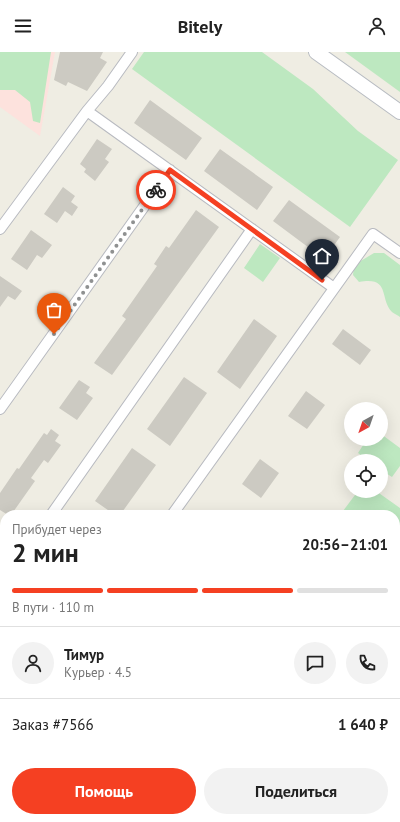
<!DOCTYPE html>
<html lang="ru">
<meta charset="utf-8">
<style>
body{margin:0;font-family:"PT Sans",sans-serif;background:#f2f2f2;color:#222;height:100vh;display:flex;flex-direction:column;font-size:15px;white-space:nowrap}
*{box-sizing:border-box;margin:0}
p{font-size:13px;color:#767676}
.icon{flex:none;width:22px;height:22px;fill:none;stroke:currentColor;stroke-width:2;stroke-linecap:round;stroke-linejoin:round}
.map{position:relative;flex:1;overflow:hidden}
.panel{position:absolute;left:0px;top:458px;width:400px;height:312px;display:flex;flex-direction:column;background:#fff;border-radius:16px 16px 0 0;box-shadow:0 4px 16px #0002}
.panel>*{flex:none}
.needle{width:26px;rotate:220deg}
.fabs{position:absolute;left:344px;top:350px;display:grid;gap:8px}
.fabs a{display:grid;place-items:center;width:44px;height:44px;border-radius:50%;background:#fff;box-shadow:0 4px 16px #0002;font-size:20px}
.pin{position:absolute;display:grid;place-items:center;width:34px;height:34px;color:#fff;margin:-41px -17px;border-radius:50% 50% 50% 0;rotate:-45deg;box-shadow:0 0 4px #0007}
.pin .icon{rotate:45deg}
.courier{position:absolute;display:grid;place-items:center;width:40px;height:40px;margin:-20px;border:3px solid #f54022;border-radius:50%;background:#fff;color:#222;box-shadow:0 1px 5px #0007}
.headline em{font-style:normal;font-weight:700}
.headline div{display:flex;flex-direction:column-reverse}
.headline{display:flex;align-items:center;justify-content:space-between;height:68px;padding:0 12px}
h1{font-size:26px;font-weight:700;line-height:30px}
.bar{display:grid;grid-template-columns:repeat(4,1fr);gap:6px 4px;align-content:center;height:48px;padding:0 12px}
.bar i{height:5px;border-radius:3px;background:#e0e0e0}
.bar .active{background:#f54022}
.bar p{grid-column:span 4}
.line{display:flex;align-items:center;gap:10px;padding:0 12px;border-top:1px solid #e0e0e0}
.line div{flex:1}
.round{display:grid;place-items:center;flex:none;width:42px;height:42px;border-radius:21px;background:#f2f2f2}
.action{display:flex;gap:8px;margin-top:auto;padding:8px 12px}
.action a{flex:1;height:46px;border-radius:24px;background:#f54022;color:#fff;font-size:16px;font-weight:700;line-height:46px;text-align:center}
.action a+a{background:#f2f2f2;color:#222}
header{display:flex;justify-content:space-between;align-items:center;height:52px;padding:0 12px;background:#fff;font-size:18px;font-weight:700}
.map>svg:first-child{display:block}
</style>
<header><svg class="icon" aria-label="menu" viewBox="0 0 24 24"><path d="M4 6h16M4 12h16M4 18h16"/></svg>Bitely<svg class="icon" aria-label="person" viewBox="0 0 24 24"><circle cx="12" cy="8" r="4"/><path d="M4 21q1-7 8-7t8 7"/></svg></header>
<div class="map">
<svg width="400" height="770" viewBox="0 0 400 770">
<rect width="100%" height="100%" fill="#efede3"/>
<path fill="#fde2dd" d="M0,0H55L40,84L0,55Z"/>
<path fill="#bde8c0" d="M0,0H51L40,71L33,69L30,50L15,38H0Z
M144,0H262L313,37L358,79L398,108L350,175L132,17Z
M345,0H400V40Z
M260,192L280,206L263,230L244,216Z
M374,201H384L400,213V265C398,263 394,262 392,260C379,247 391,224 359,230L353,223L354,213Z
M381,382L400,396V414L392,425L381,418V409H369L358,401L367,387H381Z
M358,439H376L400,456V474L395,481V463H340Z
M279,765H368V770H279Z"/>
<path fill="#cccac2" d="M60,0H103L100,6L107,10L87,39L68,30L66,34L54,28Z
M150,48L202,86L186,108L134,71Z
M97,87L112,97L105,107L109,110L95,129L84,120L86,117L80,112Z
M220,97L273,135L257,158L204,119Z
M63,135L75,144L71,150L78,155L72,164L65,159L57,171L44,162Z
M289,148L340,185L324,207L273,169Z
M196,158L219,175L112,323L94,311L126,267L122,264L157,214L154,212L166,194L169,196Z
M31,178L52,193L42,206L37,203L27,218L11,207Z
M0,224L22,239L15,248L8,244L0,255Z
M254,267L277,284L240,337L217,320Z
M343,277L371,298L360,313L332,292Z
M184,325L207,341L170,394L147,377Z
M79,328L90,335L86,341L93,346L77,368L59,356Z
M306,339L325,353L307,377L288,364Z
M51,377L59,383L55,389L61,393L48,411L44,408L31,426L35,429L11,463H8L0,458V441L17,416L19,417L44,381L47,383Z
M132,396L156,413L120,463H115L95,449Z
M260,407L279,421L261,446L242,432Z"/>
<g fill="none" stroke-linecap="round" stroke-linejoin="round">
<g stroke="#b8bac0" stroke-width="7">
<path id="service" d="M0,680L5,670
M395,750L400,752
M211,770L215,765"/>
</g>
<g stroke="#b8bac0" stroke-width="12">
<path id="minor" d="M87,59L334,236
M0,177L87,59L108,34L132,0
M0,357L170,118
M51,463L252,177
M172,463L373,182L400,201
M395,511L400,504
M0,536L5,529
M0,718H5
M248,770V765"/>
</g>
<g stroke="#b8bcc2" stroke-width="16">
<path id="secondary" d="M316,0L400,60"/>
</g>
<use href="#service" stroke="#fff" stroke-width="5"/>
<use href="#minor" stroke="#fff" stroke-width="10"/>
<use href="#secondary" stroke="#fff" stroke-width="14"/>
</g>
<g fill="none" stroke-linecap="round" stroke-linejoin="round">
<path stroke="#8f9191" stroke-width="4" stroke-dasharray="0 7.2" d="M54,282L156,138"/>
<path stroke="#f54022" stroke-width="5" d="M156,138L170,118L322,228"/>
</g>
</svg>
<div class="fabs">
<a><svg class="needle" viewBox="-14 -14 28 28"><path d="M0-13l5 13h-10z" fill="#e53935"/><path d="M0 13l5-13h-10z" fill="#767676"/></svg></a>
<a><svg class="icon" aria-label="locate" viewBox="0 0 24 24"><circle cx="12" cy="12" r="6"/><path d="M12 2v4M12 18v4M2 12h4M18 12h4"/></svg></a>
</div>
<div class="pin" style="left:54px;top:282px;background:#ea580c"><svg class="icon" aria-label="bag" viewBox="0 0 24 24"><path d="M5 8h14l-1 12H6zM9 8a3 3 0 0 1 6 0"/></svg></div>
<div class="pin" style="left:322px;top:228px;background:#1f2937"><svg class="icon" aria-label="home" viewBox="0 0 24 24"><path d="M3 11l9-7 9 7M6 9v11h12V9"/></svg></div>
<div class="courier" style="left:156px;top:138px"><svg class="icon" aria-label="bike" viewBox="0 0 24 24"><circle cx="6" cy="16" r="4"/><circle cx="18" cy="16" r="4"/><path d="M6 16l4-8h5l3 8M10 8l3 8H6M13 5h3"/></svg></div>
<section class="panel">
<div class="headline"><div><h1>2 мин</h1><p>Прибудет через</p></div><em>20:56–21:01</em></div>
<div class="bar"><i class="active"></i><i class="active"></i><i class="active"></i><i></i><p>В пути · 110 m</p></div>
<div class="line" style="height:72px"><a class="round"><svg class="icon" aria-label="person" viewBox="0 0 24 24"><circle cx="12" cy="8" r="4"/><path d="M4 21q1-7 8-7t8 7"/></svg></a><div><b>Тимур</b><p>Курьер · 4.5</p></div><a class="round"><svg class="icon" aria-label="chat" viewBox="0 0 24 24"><path d="M4 5h16v11H9l-5 4z"/></svg></a><a class="round"><svg class="icon" aria-label="phone" viewBox="0 0 24 24"><path d="M5 4h4l2 5-3 2q2 4 5 5l2-3 5 2v4C11 20 4 13 5 4z"/></svg></a></div>
<div class="line" style="height:52px"><div>Заказ #7566</div><b>1 640 ₽</b></div>
<div class="action"><a>Помощь</a><a>Поделиться</a></div>
</section>
</div>
